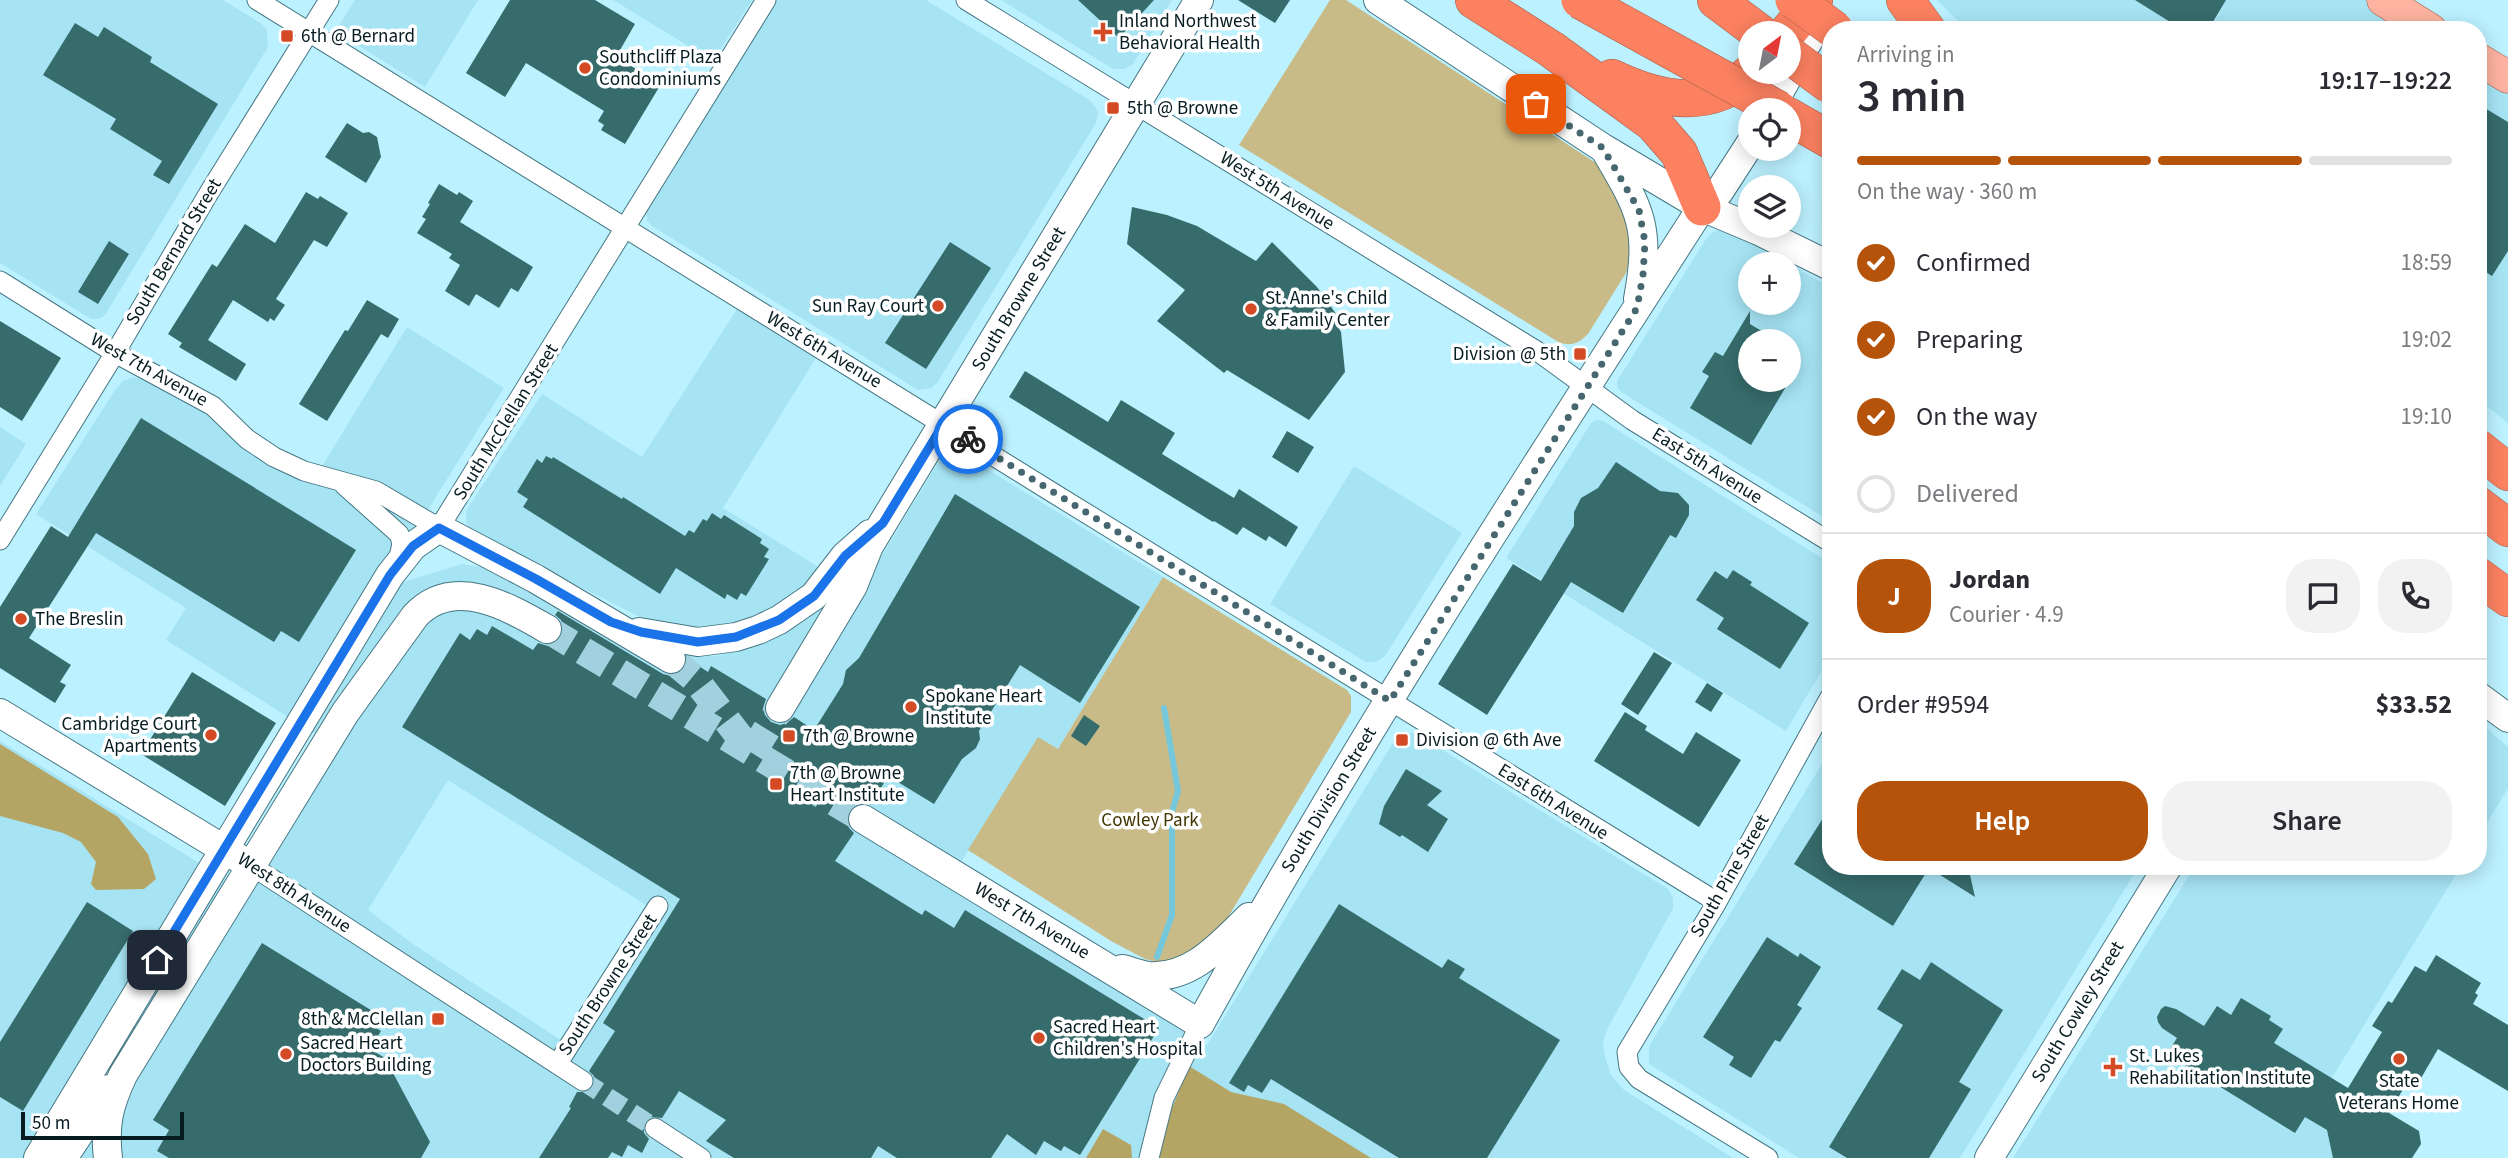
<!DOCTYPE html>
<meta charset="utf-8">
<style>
body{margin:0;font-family:"Source Sans 3",sans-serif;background:#f2f2f3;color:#2b2b33;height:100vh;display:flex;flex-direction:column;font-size:26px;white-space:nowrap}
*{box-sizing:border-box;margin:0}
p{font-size:23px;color:#7c7c81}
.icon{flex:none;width:38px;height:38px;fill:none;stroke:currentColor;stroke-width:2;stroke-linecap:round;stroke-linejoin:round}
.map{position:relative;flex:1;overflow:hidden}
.drawer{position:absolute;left:1822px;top:21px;width:665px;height:854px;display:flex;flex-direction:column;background:#fff;border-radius:28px;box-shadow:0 4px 18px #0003}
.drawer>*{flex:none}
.needle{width:46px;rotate:32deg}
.buttons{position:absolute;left:1738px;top:21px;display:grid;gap:14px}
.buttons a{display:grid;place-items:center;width:63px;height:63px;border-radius:50%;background:#fff;box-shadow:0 4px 18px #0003;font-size:35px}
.scale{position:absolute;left:21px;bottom:18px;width:163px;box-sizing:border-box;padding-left:7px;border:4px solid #071c21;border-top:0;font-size:19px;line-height:24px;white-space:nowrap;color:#071c21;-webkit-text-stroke:5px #fff;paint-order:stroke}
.pin{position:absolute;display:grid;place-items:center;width:60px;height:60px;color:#fff;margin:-30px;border-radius:14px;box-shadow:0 4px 10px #0006}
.courier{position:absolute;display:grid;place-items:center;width:70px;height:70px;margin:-35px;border:5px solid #1a73e8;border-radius:50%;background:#fff;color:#222;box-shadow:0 2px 9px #0007}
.summary em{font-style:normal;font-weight:600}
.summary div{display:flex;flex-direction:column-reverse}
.summary{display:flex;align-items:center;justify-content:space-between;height:119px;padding:0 35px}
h1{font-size:46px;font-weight:600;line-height:52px}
.bar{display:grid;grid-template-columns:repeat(4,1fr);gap:10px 7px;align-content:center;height:84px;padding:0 35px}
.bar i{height:9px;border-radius:5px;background:#e1e1e2}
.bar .current{background:#b45309}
.bar p{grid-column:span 4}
.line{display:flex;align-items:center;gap:18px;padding:0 35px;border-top:2px solid #e1e1e2}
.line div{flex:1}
.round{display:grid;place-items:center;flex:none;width:74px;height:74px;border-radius:28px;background:#f2f2f3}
ol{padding:0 35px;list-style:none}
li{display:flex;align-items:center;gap:21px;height:77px}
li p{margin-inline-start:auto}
li .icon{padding:7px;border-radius:50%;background:#b45309;color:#fff;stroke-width:4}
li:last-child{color:#7c7c81}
li i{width:38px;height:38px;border:4px solid #e1e1e2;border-radius:50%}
.cta{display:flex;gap:14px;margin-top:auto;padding:14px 35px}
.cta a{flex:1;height:80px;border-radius:28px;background:#b45309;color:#fff;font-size:28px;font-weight:600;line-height:80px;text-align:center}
.cta a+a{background:#f2f2f3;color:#2b2b33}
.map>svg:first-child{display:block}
</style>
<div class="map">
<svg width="2508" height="1158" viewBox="0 0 2508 1158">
<rect width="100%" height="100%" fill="#bcf1ff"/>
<path fill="#a6e4f4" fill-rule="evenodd" d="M0,0H223L262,24L267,31L268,47L105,315L99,319H91L0,263Z
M355,0H478L425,87L343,36L339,31L340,24Z
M613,0H752L713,61Z
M773,0H926L1088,99L1094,105L1098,112L1096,123L937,383L931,388L918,390L652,226L647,221L646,208Z
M1001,0H1172L1133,64L1124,69H1113Z
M1937,0H2383L2431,30H1972L1958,21Z
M2478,59L2508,77V423L2478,399Z
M1720,230L1730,231L1830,287V521L1621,392L1617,387V381L1706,239L1713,232ZM1750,264H1788V303H1750ZM1750,341H1788V380H1750Z
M737,309L816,358L723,508L820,568L801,589L776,607L746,621L711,629L676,627L640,617L473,533L466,523V511L542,394L642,457Z
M407,327L504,388L429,508L374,591L462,564L487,568L657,652L690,656H716L742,649L836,586L856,598L941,458L958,451L1163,577L1058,749L1038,738L947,885L1207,1045L1396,738L1405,733H1415L1668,889L1673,898V908L1608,1028L1603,1041L1605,1057L1611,1075L1624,1090L1733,1158H0V741L245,891L336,747L166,640L186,608L36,514L115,390L123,381L134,377L145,379L211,416L240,445L254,456L270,464L313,481ZM448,780L646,905L561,1040L413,944L368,910Z
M1596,420L1603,421L1830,563V657L1786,731L1506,558L1591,423Z
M0,427L26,444L0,486Z
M1354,466L1462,533L1385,656L1376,662H1366L1270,604Z
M2478,721L2508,747V788L2478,838Z
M1830,751V866H2139L1960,1158H1799L1649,1064V1046Z
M2195,866H2461L2316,1104L2348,1158H2013Z"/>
<path fill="#c8bb87" d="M1330,0H1346L1599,165L1627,203L1632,252L1626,273L1588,334C1579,343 1573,346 1560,343L1239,145Z
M1163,577L1347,690L1351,696V712L1221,929L1204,949L1169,965L1145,959L1111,941L968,850L1038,737L1058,749Z"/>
<path fill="#b5a565" d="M0,744L118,817L148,854L156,879L144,889L96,890L91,884L96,862L81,842L63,833L0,816Z
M1189,1066L1231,1092L1284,1104L1371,1158H1159L1162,1133Z
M1103,1129L1131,1145L1132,1158H1086Z"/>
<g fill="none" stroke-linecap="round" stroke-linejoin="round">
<path stroke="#75c8dc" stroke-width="6" d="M1157,957L1172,915V812L1178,791L1164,708"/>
</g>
<path fill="#376c6c" d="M510,0H595L635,24L616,57L661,84L625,144L601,130L604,125L598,121L604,111L526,63L505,97L466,73Z
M1078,0H1154L1119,38Z
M1238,0H1290L1275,23Z
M2135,0H2226L2208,30H2183Z
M75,23L98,37L104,27L152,57L150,62L218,104L169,184L153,175L162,161L110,129L116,119L43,75Z
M2478,104L2508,122V251L2492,276L2478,267Z
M347,123L363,133L369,132L377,137L381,157L366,183L325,157Z
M439,184L457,195L459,192L473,201L460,222L533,267L518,292L511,288L499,308L476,294L469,306L445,291L460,265L449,258L452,254L417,233L426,219L422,217L430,204L428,203Z
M306,192L318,199L320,196L348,213L327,247L314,240L276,299L285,305L274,321L270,318L268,322L233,300L208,340L246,364L236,381L179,347L182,343L168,334L212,264L217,267L245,224L275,243Z
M1132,207L1167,215L1197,226L1256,261L1272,242L1317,287L1339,318L1334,320L1341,332L1345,372L1309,420L1227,370L1224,373L1157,321L1185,290L1127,244Z
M109,241L129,254L98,304L78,292Z
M950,242L991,268L926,369L885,343Z
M367,300L399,319L388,338L381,334L327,421L299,404L345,330L348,331Z
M1750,311V324L1778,341H1750V380H1790L1751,445L1690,408L1709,376L1702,372L1715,352L1723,356Z
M0,321L61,358L22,421L0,407Z
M1025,371L1108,422L1121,400L1175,433L1162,454L1234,498L1239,489L1298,527L1286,547L1269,536L1266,541L1243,527L1237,535L1214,521L1213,522L1009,397Z
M141,418L356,550L299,642L281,631L274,642L96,533L29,638L71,665L60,682L66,685L55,703L0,668V607L51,526L68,537Z
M1287,431L1314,447L1298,473L1272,457Z
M546,456L552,459L553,457L622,499L623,497L685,536L689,530L694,533L703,519L707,521L712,513L721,519L724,515L762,539L760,543L769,549L764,557L769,559L746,596L741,593L737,600L727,594L725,599L676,568L660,594L523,507L528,499L517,492L537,459L542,463Z
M1616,462L1660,491L1678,493L1689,505V515L1676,538L1670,535L1623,613L1571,582L1487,715L1438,684L1513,564L1541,581L1574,526V512L1581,498L1598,488Z
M955,494L1140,607L1080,703L1020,665L979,731L980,739L976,748L962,759L934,804L888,776L871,805L863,802L856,804L849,810L846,819L849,828L854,833L835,861L922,915L925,910L954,928L965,910L1159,1028L1080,1155L1064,1146L1061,1151L1044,1141L1036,1155L1007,1134L991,1158H897L878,1146L871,1158H734L706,1141L726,1120L679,1091L662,1118L650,1117L644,1122V1133L649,1139L642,1153L628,1145L622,1157L612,1152L608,1158H539L571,1108L569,1107L577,1092H588L594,1087V1076L589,1071L615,1031L603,1023L680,899L402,727L460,633L470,640L477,629L487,635L492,626L533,650L538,643L548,646L556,643L561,638L564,628L561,620L555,615L558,611L663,674L671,676L680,673L686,667L688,659L708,672L711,666L766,699L763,708L765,715L771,722L780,725L787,723L794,717L814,730L843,684L846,670L859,658Z
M1733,570L1752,582L1750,585L1809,623L1780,669L1717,629L1724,618L1696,600L1715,571L1727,579Z
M1654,652L1672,663L1638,715L1621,704Z
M192,672L276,723L225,806L141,754Z
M1707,683L1723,693L1711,712L1695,702Z
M1625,712L1647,726L1645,730L1683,754L1696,732L1741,760L1699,827L1594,761Z
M1084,715L1100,726L1086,746L1071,736Z
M1406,769L1442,791L1427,805L1448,819L1428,852L1402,835L1400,837L1379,824L1384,806Z
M1830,807V866H1968L1975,897L1929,868L1893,926L1794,864Z
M87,902L133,931L23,1111L0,1097V1042Z
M1339,904L1442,968L1448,959L1465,969L1459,978L1560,1040L1487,1158H1399L1271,1079L1262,1093L1248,1085L1244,1092L1229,1083Z
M1767,937L1798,957L1800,953L1821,967L1797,1005L1802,1008L1780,1042L1775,1040L1751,1078L1729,1065L1734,1057L1703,1037Z
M262,943L374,1012L367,1022L381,1031L370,1049L385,1058L430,1142L421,1158H169L157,1151L169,1130L153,1120Z
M2436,955L2481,983L2475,993L2478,995L2473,1004L2508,1025V1091L2438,1049L2417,1085L2405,1086L2389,1113L2419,1131L2421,1144L2412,1158H2333L2327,1130L2305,1117L2295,1133L2167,1054L2177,1038L2162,1028L2158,1022L2157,1017L2161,1009L2165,1006L2176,1009L2204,1026L2217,1006L2231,1015L2241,998L2271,1016L2269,1020L2283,1029L2274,1043L2348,1088L2382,1032L2372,1026L2388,1001L2392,1003L2415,966L2426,972Z
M1931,962L2003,1010L1959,1082L1971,1089L1929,1158H1847L1829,1147L1903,1025L1877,1009L1902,969L1920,980Z"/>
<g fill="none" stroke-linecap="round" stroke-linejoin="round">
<path stroke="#a1d1de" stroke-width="19" stroke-dasharray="19 10" stroke-linecap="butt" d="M583,1081L655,1128"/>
<path stroke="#a1d1de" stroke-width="28" stroke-dasharray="28 14" stroke-linecap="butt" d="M547,629L863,819
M671,659L695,679L742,740
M752,753L780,708"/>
<g stroke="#467783" stroke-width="21">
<path id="street" d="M257,0C744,301 1229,603 1717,902
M966,0L1540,353L1632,420L1830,542
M0,281L115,353L213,406L247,439L274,457L304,471L376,491L439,528L766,0
M344,485L399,534L402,543L398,563
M0,540L115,353L210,191L329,0
M252,866L583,1081
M558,1063L658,906
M655,1128L701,1158
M1149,1158L1164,1098L1200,1024
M1768,1158L1639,1079L1629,1067L1627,1052L1717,902L1830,697"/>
</g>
<g stroke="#467783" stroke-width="30">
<path id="secondary" d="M1378,0L1603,148L1702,207L1759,231L1830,266
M1769,110L1810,38L1816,0
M1605,150C1641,211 1651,227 1638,299
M639,632L698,642L736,637L758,630L779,620L814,596L845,556L870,534
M2478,696L2508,718
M780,708L853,586L869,546L1199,0
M0,713L240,859
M863,819L1200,1024C1354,744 1529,476 1702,207L1719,192L1750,144
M1122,969C1131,971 1140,975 1149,976C1192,979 1221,944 1249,917
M38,1158L390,575L413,546L439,528L536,579L671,659
M63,1158L109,1089
M108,1158C104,1124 109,1105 123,1075L345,713L415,616C453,575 507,606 547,629
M1989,1158L2168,866"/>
</g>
<g stroke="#a65e4b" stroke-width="33">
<path id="primary" d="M2383,0L2431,30
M2478,59L2508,77"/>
</g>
<g stroke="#a65e4b" stroke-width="38">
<path id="highway" d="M1474,0L1551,49L1653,123L1679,153L1702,207
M1716,0L1760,33
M1905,0L1927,30
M1787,33L1814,0
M1612,78C1658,100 1710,112 1751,72
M1788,116L1830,140
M2478,448L2508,472
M2478,505L2508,528
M2478,576L2508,598"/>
</g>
<use href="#street" stroke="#fff" stroke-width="19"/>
<use href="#secondary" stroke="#fff" stroke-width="28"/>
<use href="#primary" stroke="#fdb3a0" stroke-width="32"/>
<use href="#highway" stroke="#fb8161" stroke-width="37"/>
<g stroke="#a65e4b" stroke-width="38" stroke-linecap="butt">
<path id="highway-bridge" d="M1580,0L1779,110
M1794,0L1835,30
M1788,54L1830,85"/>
</g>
<use href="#highway-bridge" stroke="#fb8161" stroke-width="37"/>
</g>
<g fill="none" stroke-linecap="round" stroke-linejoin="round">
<path stroke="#46676f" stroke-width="7" stroke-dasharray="0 12.6" d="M968,439L1390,701L1637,308L1643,275L1645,242L1639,210L1603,148L1536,104"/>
<path stroke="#1a73e8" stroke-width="9" d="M157,960L390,575L413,546L439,528L536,579L611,622L641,632L698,642L736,637L779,620L814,596L845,556L883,523L944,423L968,439"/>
</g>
<g fill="#d34a24" stroke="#fff" stroke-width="2.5">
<path d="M1099.5 21.5h7v7h7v7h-7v7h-7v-7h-7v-7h7z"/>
<rect x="280" y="29" width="14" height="14" rx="3.5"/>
<circle cx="585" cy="68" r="7"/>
<rect x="1106" y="101" width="14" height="14" rx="3.5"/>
<circle cx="938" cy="306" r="7"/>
<circle cx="1251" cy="309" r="7"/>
<rect x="1573" y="347" width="14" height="14" rx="3.5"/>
<circle cx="21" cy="619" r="7"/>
<circle cx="911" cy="707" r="7"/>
<circle cx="211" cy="735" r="7"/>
<rect x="782" y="729" width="14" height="14" rx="3.5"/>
<rect x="1395" y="733" width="14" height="14" rx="3.5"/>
<rect x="769" y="777" width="14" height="14" rx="3.5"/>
<rect x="431" y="1012" width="14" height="14" rx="3.5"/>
<circle cx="1039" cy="1038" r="7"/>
<circle cx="286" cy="1054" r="7"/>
<circle cx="2399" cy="1059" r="7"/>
<path d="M2109.5 1056.5h7v7h7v7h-7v7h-7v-7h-7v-7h7z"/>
</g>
<g text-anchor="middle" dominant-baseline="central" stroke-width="7" stroke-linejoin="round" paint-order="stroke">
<g font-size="19" fill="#071c21" stroke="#fff" text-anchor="start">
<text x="1119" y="21">Inland Northwest<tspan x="1119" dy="22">Behavioral Health</tspan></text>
<text x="301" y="36">6th @ Bernard</text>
<text x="599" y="57">Southcliff Plaza<tspan x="599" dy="22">Condominiums</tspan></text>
<text x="1127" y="108">5th @ Browne</text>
<text x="1265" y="298">St. Anne's Child<tspan x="1265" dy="22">&amp; Family Center</tspan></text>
<text x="924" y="306" text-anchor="end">Sun Ray Court</text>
<text x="1566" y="354" text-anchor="end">Division @ 5th</text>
<text x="35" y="619">The Breslin</text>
<text x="925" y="696">Spokane Heart<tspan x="925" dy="22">Institute</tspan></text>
<text x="197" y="724" text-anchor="end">Cambridge Court<tspan x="197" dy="22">Apartments</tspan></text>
<text x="803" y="736">7th @ Browne</text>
<text x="1416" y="740">Division @ 6th Ave</text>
<text x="790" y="773">7th @ Browne<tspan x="790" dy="22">Heart Institute</tspan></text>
<text x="424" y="1019" text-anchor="end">8th &amp; McClellan</text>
<text x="1053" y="1027">Sacred Heart<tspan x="1053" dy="22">Children's Hospital</tspan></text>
<text x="300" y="1043">Sacred Heart<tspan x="300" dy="22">Doctors Building</tspan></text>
<text x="2129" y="1056">St. Lukes<tspan x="2129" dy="22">Rehabilitation Institute</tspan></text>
<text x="2399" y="1081" text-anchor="middle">State<tspan x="2399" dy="22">Veterans Home</tspan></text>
</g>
<g font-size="19" fill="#071c21" stroke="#fff">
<text transform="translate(1277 191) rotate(32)">West 5th Avenue</text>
<text transform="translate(174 252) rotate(-59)">South Bernard Street</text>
<text transform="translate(1019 299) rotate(-59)">South Browne Street</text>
<text transform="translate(824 350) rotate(31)">West 6th Avenue</text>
<text transform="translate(149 370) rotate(29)">West 7th Avenue</text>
<text transform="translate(506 422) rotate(-58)">South McClellan Street</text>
<text transform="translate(1707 466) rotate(32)">East 5th Avenue</text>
<text transform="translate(1329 800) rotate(-59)">South Division Street</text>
<text transform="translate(1553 802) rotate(32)">East 6th Avenue</text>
<text transform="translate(1730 876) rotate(-60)">South Pine Street</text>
<text transform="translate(294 893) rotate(33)">West 8th Avenue</text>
<text transform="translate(1032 921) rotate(31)">West 7th Avenue</text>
<text transform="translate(608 985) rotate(-57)">South Browne Street</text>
<text transform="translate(2078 1012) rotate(-59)">South Cowley Street</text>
</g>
<g font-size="19" fill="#413500" stroke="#fff">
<text x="1150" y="820">Cowley Park</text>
</g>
</g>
</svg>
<div class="buttons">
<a><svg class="needle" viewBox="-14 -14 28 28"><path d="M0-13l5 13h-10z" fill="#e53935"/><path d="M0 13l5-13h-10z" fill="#7c7c81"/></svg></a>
<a><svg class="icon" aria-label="locate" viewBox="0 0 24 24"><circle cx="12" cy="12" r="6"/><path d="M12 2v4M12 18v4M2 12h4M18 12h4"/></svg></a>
<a><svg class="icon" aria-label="layers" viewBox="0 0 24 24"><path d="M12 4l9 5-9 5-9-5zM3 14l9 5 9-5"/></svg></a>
<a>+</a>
<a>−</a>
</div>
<div class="scale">50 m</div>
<div class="pin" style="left:1536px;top:104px;background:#ea580c"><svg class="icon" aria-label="bag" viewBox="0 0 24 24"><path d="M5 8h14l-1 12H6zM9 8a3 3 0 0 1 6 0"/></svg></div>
<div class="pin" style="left:157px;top:960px;background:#1f2937"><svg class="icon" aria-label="home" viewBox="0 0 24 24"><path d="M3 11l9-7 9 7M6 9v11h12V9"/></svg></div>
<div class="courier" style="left:968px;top:439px"><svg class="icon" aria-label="bike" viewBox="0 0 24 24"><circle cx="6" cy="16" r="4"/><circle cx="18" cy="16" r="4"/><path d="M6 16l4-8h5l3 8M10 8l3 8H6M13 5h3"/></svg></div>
<section class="drawer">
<div class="summary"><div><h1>3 min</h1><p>Arriving in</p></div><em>19:17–19:22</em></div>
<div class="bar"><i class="current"></i><i class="current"></i><i class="current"></i><i></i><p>On the way · 360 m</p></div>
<ol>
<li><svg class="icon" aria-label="check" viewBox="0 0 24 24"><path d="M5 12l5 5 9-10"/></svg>Confirmed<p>18:59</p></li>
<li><svg class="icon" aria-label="check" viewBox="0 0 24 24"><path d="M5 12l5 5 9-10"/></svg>Preparing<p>19:02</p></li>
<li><svg class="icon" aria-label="check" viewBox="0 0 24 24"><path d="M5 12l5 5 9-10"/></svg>On the way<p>19:10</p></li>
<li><i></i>Delivered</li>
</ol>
<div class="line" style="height:126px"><b class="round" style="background:#b45309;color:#fff">J</b><div><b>Jordan</b><p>Courier · 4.9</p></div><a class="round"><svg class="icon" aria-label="chat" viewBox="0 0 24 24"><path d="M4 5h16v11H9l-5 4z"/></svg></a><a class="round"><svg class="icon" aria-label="phone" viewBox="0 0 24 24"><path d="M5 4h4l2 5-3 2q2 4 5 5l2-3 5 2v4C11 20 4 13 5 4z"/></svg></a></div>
<div class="line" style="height:91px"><div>Order #9594</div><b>$33.52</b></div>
<div class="cta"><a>Help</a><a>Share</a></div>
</section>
</div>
